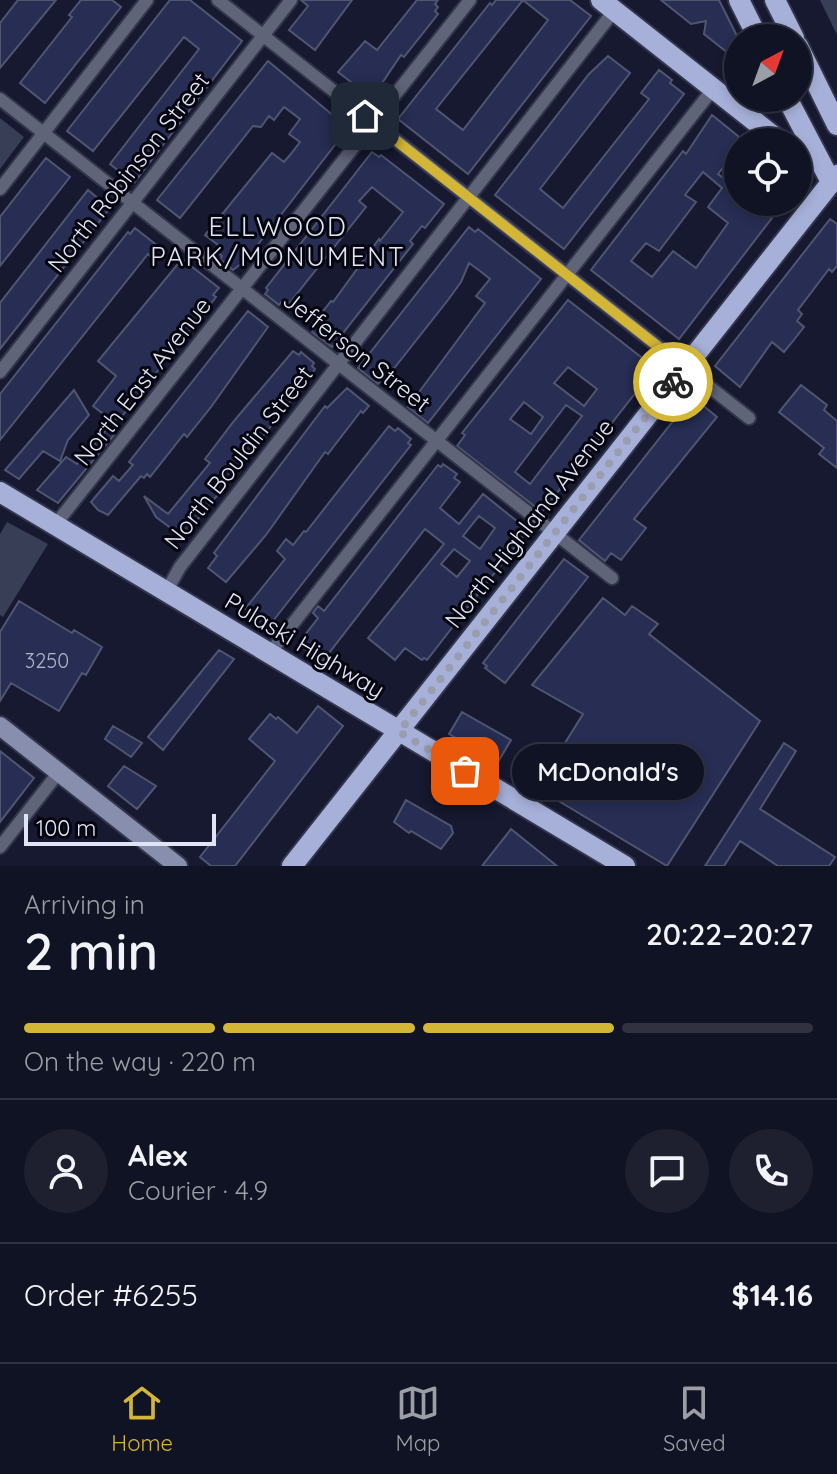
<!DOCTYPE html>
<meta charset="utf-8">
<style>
body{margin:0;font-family:Quicksand,sans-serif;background:#1e2030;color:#f1f3f6;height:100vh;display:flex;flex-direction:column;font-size:30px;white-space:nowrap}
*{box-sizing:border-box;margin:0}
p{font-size:26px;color:#9c9ea6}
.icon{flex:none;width:44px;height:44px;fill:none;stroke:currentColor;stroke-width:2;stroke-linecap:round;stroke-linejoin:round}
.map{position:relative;height:866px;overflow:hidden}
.details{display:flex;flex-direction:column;background:#101323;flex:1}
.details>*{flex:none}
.needle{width:52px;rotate:41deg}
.buttons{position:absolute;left:724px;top:24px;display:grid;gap:16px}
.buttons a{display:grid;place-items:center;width:88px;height:88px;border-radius:50%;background:#101323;box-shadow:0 4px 12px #0003,0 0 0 2px #303241;font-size:40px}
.scale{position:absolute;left:24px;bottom:20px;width:192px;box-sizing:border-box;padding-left:8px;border:4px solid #e1e4f4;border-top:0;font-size:22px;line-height:28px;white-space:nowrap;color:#e1e4f4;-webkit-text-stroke:6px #04050e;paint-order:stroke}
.pin{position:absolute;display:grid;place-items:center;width:68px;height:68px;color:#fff;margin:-34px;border-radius:16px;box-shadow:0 4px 12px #0006}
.courier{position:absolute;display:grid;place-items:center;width:80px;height:80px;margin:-40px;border:6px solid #d3b635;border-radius:50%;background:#fff;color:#222;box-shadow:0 2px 10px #0007}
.bubble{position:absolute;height:56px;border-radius:28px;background:#101323;box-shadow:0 4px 12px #0003,0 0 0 2px #303241;font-size:26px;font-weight:600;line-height:56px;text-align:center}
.headline em{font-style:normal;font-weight:600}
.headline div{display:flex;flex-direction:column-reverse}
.headline{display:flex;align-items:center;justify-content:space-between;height:136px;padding:0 24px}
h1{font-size:52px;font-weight:600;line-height:60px}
.bar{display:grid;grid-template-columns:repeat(4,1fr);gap:12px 8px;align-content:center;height:96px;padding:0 24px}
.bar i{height:10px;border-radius:6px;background:#303241}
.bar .current{background:#d3b635}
.bar p{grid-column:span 4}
.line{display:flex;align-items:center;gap:20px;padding:0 24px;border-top:2px solid #303241}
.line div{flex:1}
.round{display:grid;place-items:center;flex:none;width:84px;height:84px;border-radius:42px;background:#1e2030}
.dock{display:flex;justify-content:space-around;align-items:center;height:112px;border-top:2px solid #303241;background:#101323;font-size:22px;color:#9c9ea6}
.dock a{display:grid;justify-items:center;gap:4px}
.dock .current{color:#d3b635}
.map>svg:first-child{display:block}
</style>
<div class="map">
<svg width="837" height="866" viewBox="0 0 837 866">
<rect width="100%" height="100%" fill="#16192f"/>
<path fill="#393e57" d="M820,0H837V35Z
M0,118L24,137L0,169Z
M7,522L48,544L3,617L0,615V534Z"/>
<path fill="#272d53" stroke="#515670" stroke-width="2" fill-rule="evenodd" d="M18,0H56L0,68V23Z
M81,0H112L121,7L45,103L20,83L72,17L69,15Z
M170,0H190L242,41L134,183L110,164L199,49L184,37L93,151L67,131Z
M301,0H352L315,50L289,30L308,6Z
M417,0H438L435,4L438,7L435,11L438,14L404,57L401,55L372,98L338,72L365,41L377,50Z
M496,0H523L436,109L463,130L548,20L523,0H570L591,16L468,174L398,119L490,3L492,5Z
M661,0H719L738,38V61L704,34L706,21L691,24Z
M608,56L630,73L540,189L563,208L649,99L641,93L659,70L672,80L670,83L684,94L564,249L495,195L589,74Z
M268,61L348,128L246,260L233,270L220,259L222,256L218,253L222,248L205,235L272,153L284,162L290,155L300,142L289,134L300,119L284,107L274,120L269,116L261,127L253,126L180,218L157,200Z
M712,115L738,136V159L733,155L718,174L738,189V202H756L771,214L769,216L772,218L679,339L591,270L683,151L686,154ZM703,172L722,188L708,207L728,223L696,268L673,251L652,277L631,261L646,243L659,251L696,202L685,195Z
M372,152L379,157L381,155L444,204L425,228L422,226L410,241L413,244L332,347L312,332L320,322L317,319L331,301L333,302L379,239L380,241L403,212L372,187L359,201L366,207L288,305L282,301L279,305L265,294L268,290L266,288Z
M46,158L70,177L0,266V217Z
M88,190L110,208L0,349V303Z
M830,219L837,224V266L832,272L829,269L798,310L802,314L797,321L804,327L793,341L784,352L772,342L740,387L715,366Z
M469,227L475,232L478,229L541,279L428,423L408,407L485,303L476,296L490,279L480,271L469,263L461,282L448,300L388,376L386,374L378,384L358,368Z
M135,228L159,247L151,257L148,254L0,440V394L128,232L130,234Z
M182,259L219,288L213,295L216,297L119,420L117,418L114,422L93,406L116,376L98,361Z
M568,300L655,368L542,512L457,446L465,435L462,433ZM568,367L597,389L584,406L554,383ZM524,402L543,417L531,434L510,419ZM566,405L582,416L530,484L515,472Z
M248,311L268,327L211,407L187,437L184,434L150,477L147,474L144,478L141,476L108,515L98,510L91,502L113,476L119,481L133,465L129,462Z
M293,351L299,355L301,352L314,363L312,366L315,369L212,502L188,531L185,529L180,535L156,517L144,496L168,514L210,463L205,459L234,421Z
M801,385L827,405L824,410L837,421V468L819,454L824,448L779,412Z
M347,388L369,406L363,413L361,411L328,454L325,452L266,535L226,582L208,568L217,556L214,553L325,406L327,408Z
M74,390L89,415L68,440L60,461L43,451L19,479L5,470Z
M695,399L717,417L634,519L646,528L632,546L621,560L611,553L605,561L579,540L685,406L688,409Z
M389,426L395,431L398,428L411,439L408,443L411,445L273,621L269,627L265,624L263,628L250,618L252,614L245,609L285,559L277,551L286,539L293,545L304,531L306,532Z
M107,429L114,435L58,503L37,490L66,457L77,464Z
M443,464L457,474L454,478L460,482L440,508L459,524L483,494L528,530L427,660L424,658L422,660L405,648L395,660L368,638L444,544L425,529L322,662L298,644L318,618L313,613L318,606L324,611L438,465L441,467ZM479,516L495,528L480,549L463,536ZM454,549L470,561L457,577L441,564Z
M564,559L588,577L505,683L485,668L487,666L483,663Z
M603,598L625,615L632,606L658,624L649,634L760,721L667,866L537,788L583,714L532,685Z
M19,601L72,633L74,630L102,647L86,675L82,673L59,711L11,683L0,701V632Z
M219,650L234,659L163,750L148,737Z
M318,706L343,726L235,866H211L200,857L275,761L249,739L270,714L276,719L278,717L297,733Z
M462,712L511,740L498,762L449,734Z
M113,726L142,743L131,757L105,739Z
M784,743L796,751L760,809L835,857L829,866H778L740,841L724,866H705Z
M0,751L34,778L0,822Z
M124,766L156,786L137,809L108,786Z
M406,800L451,826L453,833L441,849L411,831L409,833L394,822Z
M511,829L557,866H482Z"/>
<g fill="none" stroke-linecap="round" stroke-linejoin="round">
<g stroke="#32354b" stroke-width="16">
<path id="street" d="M218,0L749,418
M0,99L612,578
M0,189L147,0
M0,372L291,0
M55,525L470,0
M166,592L180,567L614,11
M269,654L713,89
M0,847L59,772"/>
</g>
<g stroke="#32354b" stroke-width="22">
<path id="secondary" d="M0,726L178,866"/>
</g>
<g stroke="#32354b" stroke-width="24">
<path id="primary" d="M601,0L781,142
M739,0L758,38
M775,0L794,38
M798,46L837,125
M787,98L830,180
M0,492L625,866
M292,866L837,175"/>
</g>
<use href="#street" stroke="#606478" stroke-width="12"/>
<use href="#secondary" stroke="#888fae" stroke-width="18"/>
<use href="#primary" stroke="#a7b0d8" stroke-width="20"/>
</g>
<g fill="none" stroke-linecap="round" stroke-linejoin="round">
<path stroke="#9a9daf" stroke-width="8" stroke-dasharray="0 14.4" d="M465,771L399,732L673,382"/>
<path stroke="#d3b635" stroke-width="10" d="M365,116L684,367L673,382"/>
</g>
<g text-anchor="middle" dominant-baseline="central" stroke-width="6" stroke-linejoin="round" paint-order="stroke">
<g font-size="20" fill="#b2b6cc">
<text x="47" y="660">3250</text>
</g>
<g font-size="24" fill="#e1e4f4" stroke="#04050e">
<text transform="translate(128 172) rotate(-52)">North Robinson Street</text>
<text transform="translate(357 351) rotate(38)">Jefferson Street</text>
<text transform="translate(142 381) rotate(-52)">North East Avenue</text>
<text transform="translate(238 457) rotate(-52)">North Bouldin Street</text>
<text transform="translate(529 523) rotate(-52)">North Highland Avenue</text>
<text transform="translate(305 645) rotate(31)">Pulaski Highway</text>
</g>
<g font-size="26" letter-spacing="2" fill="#e1e4f4" stroke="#04050e">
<text x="278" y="226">ELLWOOD<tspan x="278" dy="30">PARK/MONUMENT</tspan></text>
</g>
</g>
</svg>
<div class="buttons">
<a><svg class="needle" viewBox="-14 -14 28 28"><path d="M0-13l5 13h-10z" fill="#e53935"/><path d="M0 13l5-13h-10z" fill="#9c9ea6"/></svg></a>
<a><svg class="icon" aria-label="locate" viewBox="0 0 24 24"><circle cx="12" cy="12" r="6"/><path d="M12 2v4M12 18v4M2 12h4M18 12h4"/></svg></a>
</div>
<div class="scale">100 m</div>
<div class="pin" style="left:465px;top:771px;background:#ea580c"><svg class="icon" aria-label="bag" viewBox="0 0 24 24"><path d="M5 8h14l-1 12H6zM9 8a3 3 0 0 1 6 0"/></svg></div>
<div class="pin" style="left:365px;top:116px;background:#1f2937"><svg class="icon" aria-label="home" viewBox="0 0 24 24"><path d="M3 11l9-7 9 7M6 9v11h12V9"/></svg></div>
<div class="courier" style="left:673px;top:382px"><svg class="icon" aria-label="bike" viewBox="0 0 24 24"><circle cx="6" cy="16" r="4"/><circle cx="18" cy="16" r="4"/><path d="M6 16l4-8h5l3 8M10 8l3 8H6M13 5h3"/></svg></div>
<div class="bubble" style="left:512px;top:744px;width:192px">McDonald's</div>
</div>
<section class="details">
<div class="headline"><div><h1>2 min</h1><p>Arriving in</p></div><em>20:22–20:27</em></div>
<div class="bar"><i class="current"></i><i class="current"></i><i class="current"></i><i></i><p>On the way · 220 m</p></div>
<div class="line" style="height:144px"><a class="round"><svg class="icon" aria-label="person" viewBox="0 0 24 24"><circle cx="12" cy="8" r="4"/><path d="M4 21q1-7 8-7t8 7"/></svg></a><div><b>Alex</b><p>Courier · 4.9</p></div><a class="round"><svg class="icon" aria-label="chat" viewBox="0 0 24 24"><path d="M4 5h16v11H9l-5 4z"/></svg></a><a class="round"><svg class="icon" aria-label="phone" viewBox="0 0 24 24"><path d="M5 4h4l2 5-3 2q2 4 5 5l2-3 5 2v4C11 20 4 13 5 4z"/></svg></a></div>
<div class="line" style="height:104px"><div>Order #6255</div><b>$14.16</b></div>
</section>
<nav class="dock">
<a class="current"><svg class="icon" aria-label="home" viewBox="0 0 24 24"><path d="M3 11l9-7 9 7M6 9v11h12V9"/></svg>Home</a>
<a><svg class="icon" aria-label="map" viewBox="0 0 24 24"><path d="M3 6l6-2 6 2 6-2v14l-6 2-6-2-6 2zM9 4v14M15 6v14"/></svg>Map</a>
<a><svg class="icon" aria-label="saved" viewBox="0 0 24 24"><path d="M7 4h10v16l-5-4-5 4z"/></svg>Saved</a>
</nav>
